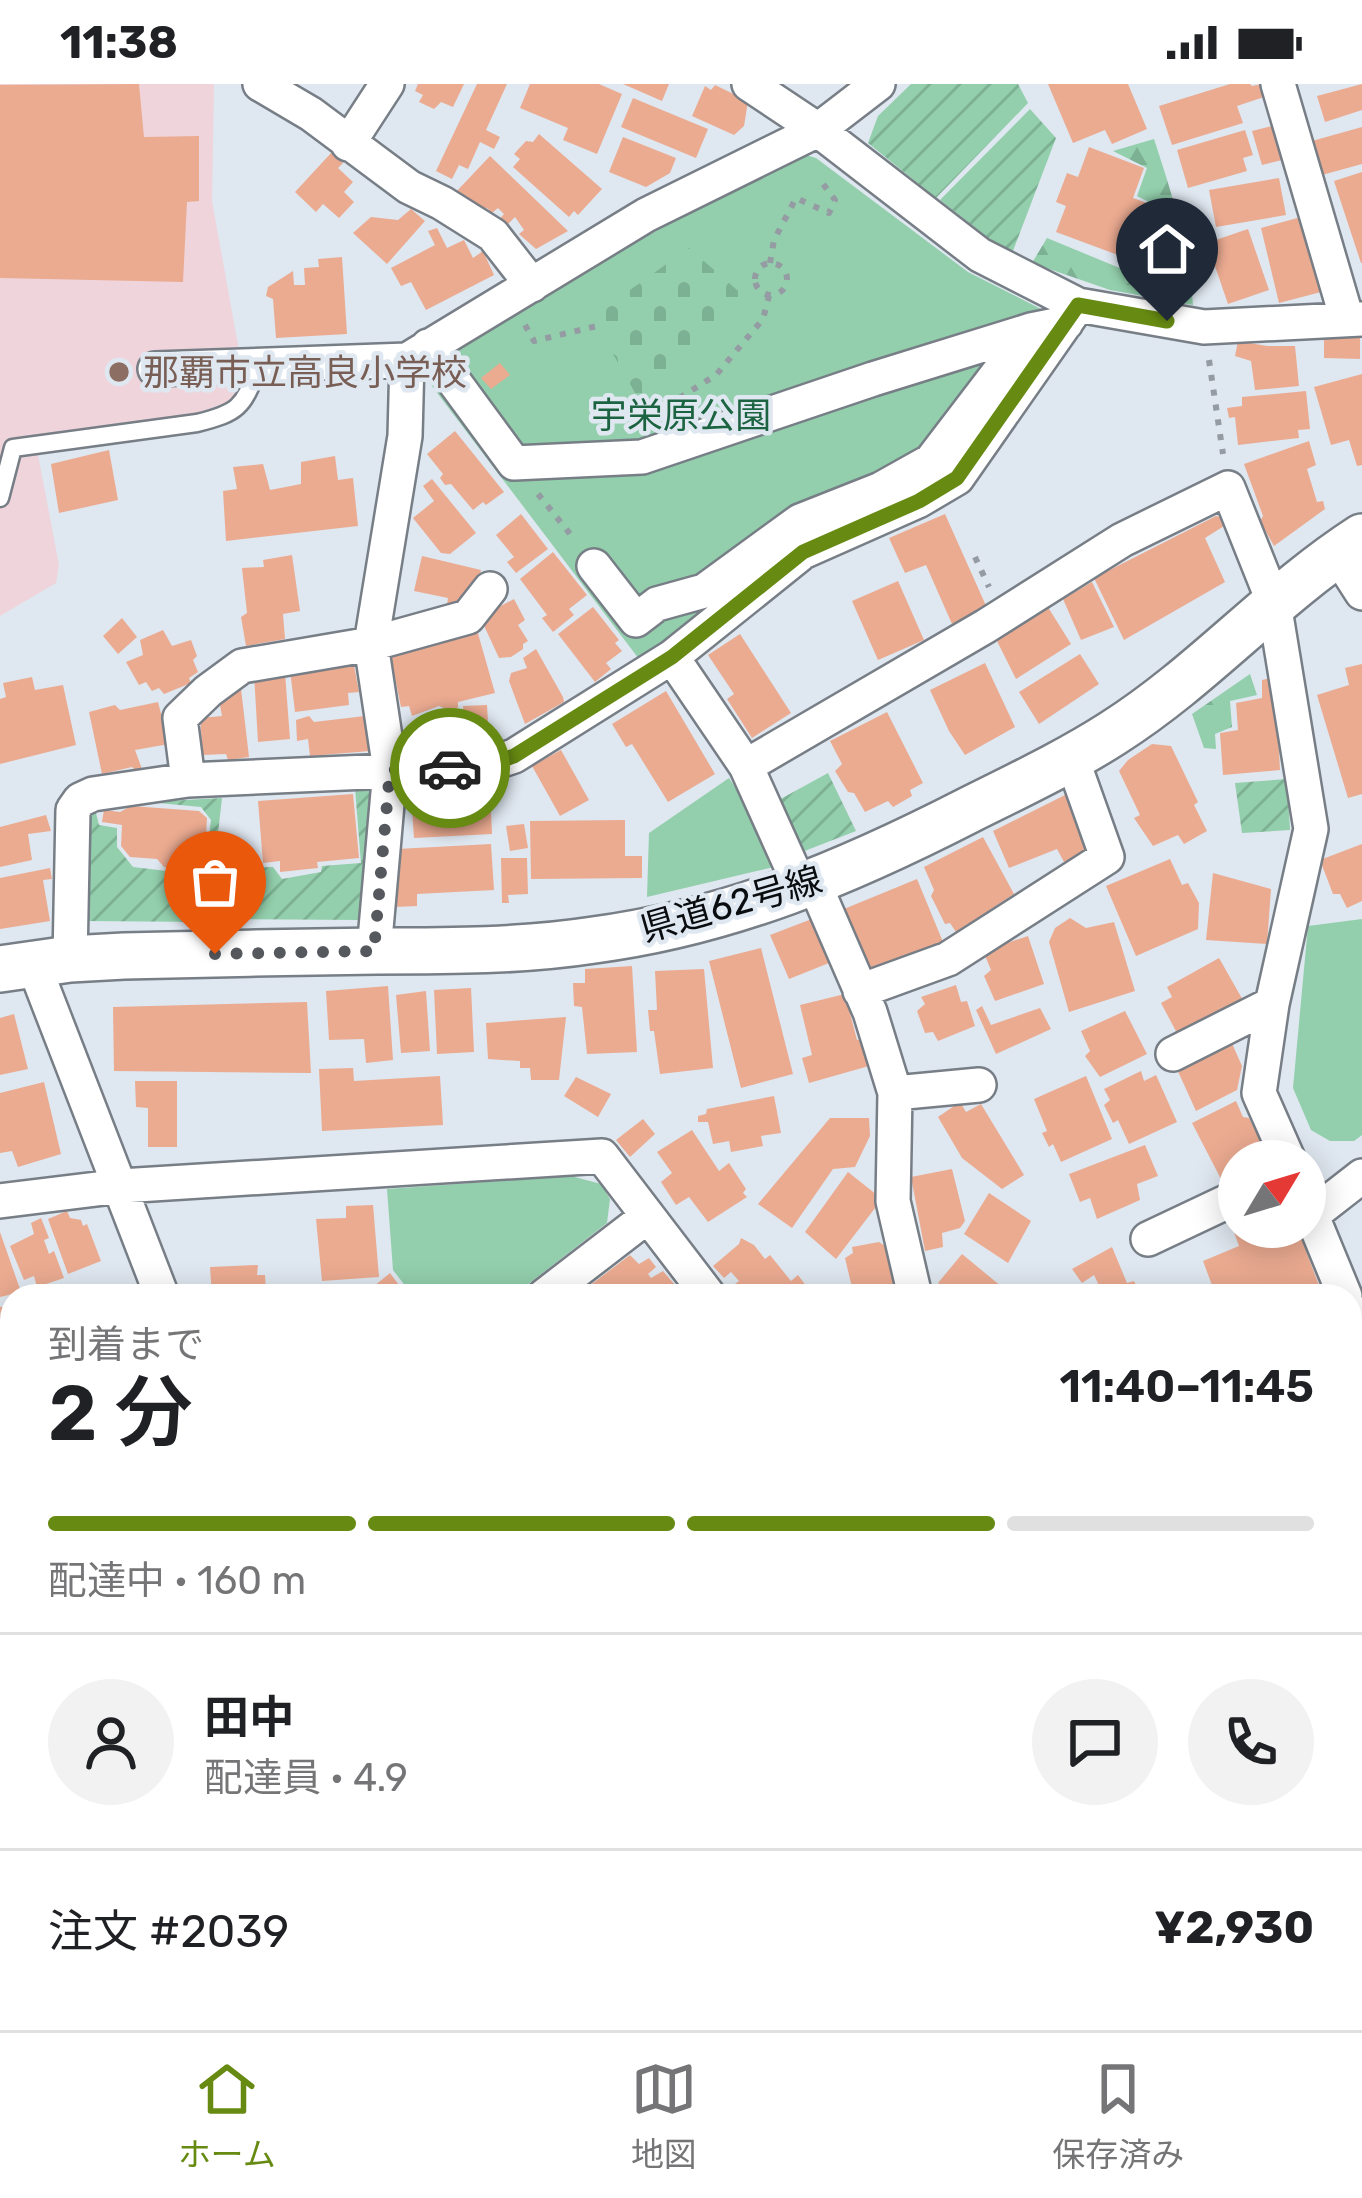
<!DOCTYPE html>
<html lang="ja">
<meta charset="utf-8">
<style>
body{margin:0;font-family:Rubik,"Noto Sans JP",sans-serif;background:#f2f2f2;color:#202124;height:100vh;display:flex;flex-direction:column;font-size:45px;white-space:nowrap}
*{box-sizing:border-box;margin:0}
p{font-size:39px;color:#757577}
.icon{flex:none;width:66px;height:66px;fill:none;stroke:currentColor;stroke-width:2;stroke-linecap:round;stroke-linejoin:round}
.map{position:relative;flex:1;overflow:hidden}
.panel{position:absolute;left:0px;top:1200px;width:1362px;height:747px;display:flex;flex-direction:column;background:#fff;border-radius:36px 36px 0 0;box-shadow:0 6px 30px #0003}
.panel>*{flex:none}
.needle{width:78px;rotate:52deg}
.controls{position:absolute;left:1218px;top:1056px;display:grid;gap:24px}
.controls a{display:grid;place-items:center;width:108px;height:108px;border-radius:50%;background:#fff;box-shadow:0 6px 30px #0003;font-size:60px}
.pin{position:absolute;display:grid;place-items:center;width:102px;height:102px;color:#fff;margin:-123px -51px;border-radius:50% 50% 50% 0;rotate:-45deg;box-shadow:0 0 12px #0007}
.pin .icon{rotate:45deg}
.courier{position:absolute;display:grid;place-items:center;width:120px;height:120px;margin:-60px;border:9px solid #678b12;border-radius:50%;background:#fff;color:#222;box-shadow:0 3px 15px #0007}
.overview em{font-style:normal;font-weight:600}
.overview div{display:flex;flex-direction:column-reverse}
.overview{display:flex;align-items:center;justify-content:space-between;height:204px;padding:0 48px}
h1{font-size:78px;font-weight:600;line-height:90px}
.bar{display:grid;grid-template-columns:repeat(4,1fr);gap:18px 12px;align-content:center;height:144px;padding:0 48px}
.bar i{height:15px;border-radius:9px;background:#e0e0e0}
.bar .on{background:#678b12}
.bar p{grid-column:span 4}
.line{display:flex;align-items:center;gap:30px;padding:0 48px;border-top:3px solid #e0e0e0}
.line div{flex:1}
.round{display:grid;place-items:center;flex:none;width:126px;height:126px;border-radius:63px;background:#f2f2f2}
.status{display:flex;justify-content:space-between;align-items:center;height:84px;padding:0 60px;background:#fff;direction:ltr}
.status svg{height:33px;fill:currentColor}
.tab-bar{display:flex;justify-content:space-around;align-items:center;height:168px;border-top:3px solid #e0e0e0;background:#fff;font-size:33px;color:#757577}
.tab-bar a{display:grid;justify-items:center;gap:6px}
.tab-bar .on{color:#678b12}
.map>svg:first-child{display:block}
</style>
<div class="status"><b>11:38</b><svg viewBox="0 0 49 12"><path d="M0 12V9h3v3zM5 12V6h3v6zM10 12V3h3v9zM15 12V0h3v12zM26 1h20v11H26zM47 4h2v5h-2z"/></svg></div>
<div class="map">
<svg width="1362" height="1946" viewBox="0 0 1362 1946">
<defs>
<pattern id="forest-firs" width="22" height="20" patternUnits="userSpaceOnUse" patternTransform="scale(3)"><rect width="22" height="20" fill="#93cfac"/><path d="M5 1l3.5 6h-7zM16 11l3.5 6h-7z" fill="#7db193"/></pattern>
<pattern id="cemetery-stones" width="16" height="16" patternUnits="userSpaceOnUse" patternTransform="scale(3)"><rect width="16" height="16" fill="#93cfac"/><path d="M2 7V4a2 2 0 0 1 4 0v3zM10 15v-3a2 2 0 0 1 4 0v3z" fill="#7db193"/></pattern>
<pattern id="garden-furrows" width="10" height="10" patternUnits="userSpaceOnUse" patternTransform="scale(3)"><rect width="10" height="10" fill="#93cfac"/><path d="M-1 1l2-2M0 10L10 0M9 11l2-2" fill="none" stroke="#7db193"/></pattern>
</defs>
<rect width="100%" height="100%" fill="#dfe7f0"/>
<path fill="#efd5db" d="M0,0H214L212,117L238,261L239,314L195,330L38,371L59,481L56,499L0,532Z"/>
<path fill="#93cfac" d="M806,71L816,74L968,188L1041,225L1045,247L982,329L748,492L639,575L419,285C546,211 672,132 806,71Z
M729,694L755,733L774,783L647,813L649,749Z
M1362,835V1051L1354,1057H1330L1311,1046L1293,1004L1308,842Z
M571,1092L601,1100L610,1115L607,1139L513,1212H413L393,1186L387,1105Z"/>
<path fill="url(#forest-firs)" d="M1154,55C1172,110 1189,163 1193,221L1110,206L1032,179L1047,154L1139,192L1159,123L1137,112L1147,84L1113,67Z
M1250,590L1257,611L1230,617L1232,643L1215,650L1216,665L1204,664L1192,630Z
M0,1290H12V1427L5,1426L0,1414Z"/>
<path fill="url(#cemetery-stones)" d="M689,164L745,213L699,271L638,314L592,233Z"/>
<path fill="url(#garden-furrows)" d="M911,0H1018L1028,19L936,114L868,59L878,32Z
M1030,25L1056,54L1011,172L940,116Z
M828,689L856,747L802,768L777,717Z
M1287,695L1290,746L1242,749L1235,699Z
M365,702L375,715L360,836L214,835L217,785L273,783L282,795L321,788L322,782L361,779L355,704Z
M222,714L208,838L85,837L89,729H96L99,741L117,744V763L133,783L184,789L206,778L211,736L201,723L148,718Z"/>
<path fill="#ebab91" d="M139,0L144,53L199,52V117L187,118L183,198L0,194V1Z
M418,0H464L453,23L441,18L434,25L419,18L423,11L415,7Z
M477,0H507L486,46L500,53L494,65L480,58L468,85L459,81L452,95L436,87Z
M530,0H599L622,10L597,70L563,56L568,44L520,24Z
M623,0H669L662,17Z
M1048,0H1128L1147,45L1112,60L1105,46L1073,59Z
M1230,0H1250L1252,2L1262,0L1267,12L1237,22L1243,39L1172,61L1159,22Z
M1362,0V26L1325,38L1317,12Z
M715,1L748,17L744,42L734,51L692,32L705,2L711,6Z
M633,14L708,45L696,74L621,43Z
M1272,42L1282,76L1262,81L1252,47Z
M1362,43V80L1322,91L1312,57Z
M1245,46L1253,71L1243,74L1247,87L1188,104L1177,66Z
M539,50L602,105L578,131L574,127L569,133L513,83L520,75L514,70L526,57L533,58Z
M623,53L676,74L670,89L646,103L609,88Z
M1089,63L1144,84L1133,114L1155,122L1134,177L1056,148L1066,122L1056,118L1067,89L1078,93Z
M332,68L343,79L338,84L353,98L344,108L354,118L339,134L323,120L316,128L295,108Z
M490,72L568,147L536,165L519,150L524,146L515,133L504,144L498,137L504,130L498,124L492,129L487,124L483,127L455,109Z
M1362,88V179H1361L1334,97Z
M1279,94L1286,131L1216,143L1209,106Z
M411,125L425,137L387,180L353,149L371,133L398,136Z
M1301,133L1321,208L1279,219L1261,144Z
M437,144L447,164L464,156L473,174L483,167L494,191L426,226L411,198L401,202L391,184L435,161L428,147Z
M1248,145L1269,206L1228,220L1207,159Z
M342,173L347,250L276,254L273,215L266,212L268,203L293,187L294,201H305L304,184L319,183L318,175Z
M1324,252H1360V275L1324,274Z
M1238,257L1267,262H1295L1299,302L1255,306L1251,277L1235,272Z
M500,279L510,291L491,305L481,294Z
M1362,290V381L1357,382L1349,356L1331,361L1314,303Z
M1306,307L1310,345L1298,346L1299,354L1238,361L1235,333L1229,334L1227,324L1242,322V313Z
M455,347L504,408L486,421L483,418L473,426L451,400L445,401L440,394L443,390L427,370Z
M1309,357L1316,381L1307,385L1317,418L1323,417L1325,425L1274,462L1260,437L1263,432L1244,380Z
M109,366L118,416L59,429L51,380Z
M335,372L338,396L353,394L358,442L226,457L223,407L237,405L233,383L263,380L270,406L301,400V378Z
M432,395L476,449L450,470L441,469L413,434L434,417L423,402Z
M521,430L548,465L516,489L507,478L514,473L496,451Z
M945,430L987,524L952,540L926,481L905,489L889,454Z
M1216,432L1221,433L1224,442L1205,454L1225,498L1124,556L1094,494Z
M553,468L587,511L569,525L574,531L553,548L542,534L547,531L520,495Z
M292,471L300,527L283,530L285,555L246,562L241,533L247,529L242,484L264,483L263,476Z
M422,472L481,486L476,507L459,524L447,521L448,514L414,507Z
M898,497L924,556L878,576L852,517Z
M1092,498L1114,543L1081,556L1063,515Z
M514,515L525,536L518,541L528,557L523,560V565L511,573L499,574L480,533Z
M1046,520L1071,560L1016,595L995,553Z
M593,523L619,556L615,559L622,567L606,579L611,585L595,598L558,550Z
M122,534L137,553L118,570L103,552Z
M163,546L172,562L191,556L197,572L193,576L198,588L189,594L191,599L164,610L159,604L152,607L146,598L139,601L126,578L143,571L140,556Z
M477,546L495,609L458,618V623L453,628L439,622L412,632L409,622L401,623L390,569Z
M740,550L791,629L752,654L727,615L734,610L708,571Z
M536,565L563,613L564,618L525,640L509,597L511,589L527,584L523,574Z
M1080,570L1099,600L1039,640L1019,608Z
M353,576L359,608L348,609L349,621L295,628L290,586Z
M985,579L1015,643L965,671L949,647L930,606Z
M1362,580V710L1348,714L1317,611L1349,601L1345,584Z
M285,589L290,655L258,658L254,590Z
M32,593L35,606L63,601L76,661L0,680V615L6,613L3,599Z
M1275,593L1280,686L1223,691L1220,649L1238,646L1236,619L1262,614V596Z
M240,596L249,673L228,676L226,670L203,671L200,634L222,632L219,616Z
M666,607L715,690L668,718L632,660L626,663L612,640Z
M158,618L169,660L135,666L142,685L135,686L132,683L102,690L89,628L115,621L120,626Z
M487,621L489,655L465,657L463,622Z
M887,628L923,699L910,706L912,712L893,723L888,717L865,728L854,709L848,708L835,687L842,680L830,657Z
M309,632L314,638L365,632L370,667L310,672L308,655L297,657L296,636Z
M1152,660L1171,662L1198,718L1194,721L1207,747L1184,760L1178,751L1153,762L1134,734L1140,731L1119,687L1128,676Z
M561,666L589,716L560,732L532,682Z
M490,706L492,750L414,754L411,710Z
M353,710L359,774L317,778L318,784L280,788V777L263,779L258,717Z
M1065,711L1091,765L1064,778L1057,765L1009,784L993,747Z
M131,722L199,727L207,734L205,769L193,781L181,777L173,784L164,783L157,775L130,773L121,762L122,741L102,738L104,726L120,728Z
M46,731L51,747L28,750L32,776L0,783V743Z
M625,736V772H642V794L531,795L530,737Z
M524,740L528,764L510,767L506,742Z
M983,753L1014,810L956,848L950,839L945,840L931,812L934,806L924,783Z
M491,760L494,806L417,810V822L395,823L393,804L399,800L397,765Z
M1362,760V817L1347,824L1340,810H1333L1320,776Z
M501,774H527L528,810L508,811L509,819H502Z
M1170,775L1182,801L1188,799L1199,819L1198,845L1136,872L1106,802Z
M50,784L52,795L43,796L50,837L0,845V794Z
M1213,789L1271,805L1267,860L1206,856Z
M917,795L943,858L870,888L844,825Z
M817,833L834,877L789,895L770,851Z
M1070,834L1086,844L1114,838L1135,907L1069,928L1049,858L1055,844Z
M1028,852L1044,900L995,917L984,892L991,886L983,867Z
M761,864L793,990L741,1004L709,877Z
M1219,874L1244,918L1178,951L1161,919L1172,913L1167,903Z
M632,882L637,968L587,970L582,923L574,922L573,899H585V885Z
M704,885L713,984L660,990L654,947H650L648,926H657L655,887Z
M956,901L961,918L967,917L975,942L938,957L933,948L925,949L917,927L925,920L921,913Z
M388,902L393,976L366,979L364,955L329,956L326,907Z
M471,904L474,968L437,970L434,906Z
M426,907L430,967L401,969L396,911Z
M845,910L857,956L862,955L869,982L809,999L802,974L812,971L800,921Z
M307,918L311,989L114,987L113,923Z
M982,922L991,941L1040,924L1051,945L996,970L976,926Z
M1125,927L1147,970L1100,993L1085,972L1090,967L1081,947Z
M14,930L28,985L0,991V934Z
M566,933L559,996H531L530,984H520V977L488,975L486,939Z
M1230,955L1242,982L1237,1006L1196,1027L1176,983Z
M353,984L354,997L440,992L443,1041L322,1047L319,985Z
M1141,987L1144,997L1156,991L1177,1038L1129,1060L1118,1036L1113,1039L1104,1021L1110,1016L1104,1005Z
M1086,992L1112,1055L1061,1078L1053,1060L1049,1063L1042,1049L1047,1047L1034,1015Z
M576,993L611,1010L598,1033L564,1012Z
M135,997H177V1063H148V1024L136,1023Z
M44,998L61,1070L18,1083L12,1067L0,1069V1009Z
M774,1012L781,1049L761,1052L763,1062L731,1068L729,1057L713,1060L708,1038H698V1032L706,1030L707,1025Z
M1236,1017L1243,1033L1249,1034L1268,1072L1257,1077H1239V1091L1223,1099L1192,1039Z
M960,1018L966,1028L981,1020L1024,1091L1002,1105L962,1074L938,1033Z
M830,1034H869L870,1052L855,1083L833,1085L792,1144L758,1120Z
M643,1035L655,1050L630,1073L616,1056Z
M692,1046L719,1087L729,1079L746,1105L743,1109L747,1113L708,1138L689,1113L676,1121L661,1098L672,1089L657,1068Z
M1145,1061L1158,1092L1137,1100L1140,1116L1097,1135L1090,1114L1080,1118L1069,1090Z
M952,1085L965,1137L960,1144L942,1149L943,1163L925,1167L911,1093Z
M848,1088L882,1115L836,1175L805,1148Z
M989,1109L1031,1137L1008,1179L964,1150Z
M373,1121L379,1193L322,1197L316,1135L346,1134V1122Z
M67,1127L70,1134L81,1136L83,1142L87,1140L101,1177L68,1190L48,1135Z
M1239,1130V1143H1297L1323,1212H1216L1203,1177L1239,1162L1229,1134Z
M41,1134L49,1154L44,1156L49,1170L54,1167L64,1194L37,1203L34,1192L24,1196L10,1162L34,1150L31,1139Z
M0,1148L21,1208L0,1213Z
M741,1154L754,1161L765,1175L770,1171L791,1197L798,1191L807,1203L797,1209L798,1212H747L741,1205L735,1210L731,1203L739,1197L731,1188L724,1194L713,1182L739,1160Z
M879,1158L888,1164L897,1212H854L845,1174L853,1169L852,1163Z
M1112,1163L1127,1199L1134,1197L1141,1212H1104L1094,1191L1082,1199L1072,1185Z
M962,1170L1002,1203L994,1212H954L938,1199Z
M630,1171L639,1180L649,1174L656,1183L648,1190L651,1194L663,1187L675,1201L661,1212H576Z
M258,1181L257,1191H265L266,1208L280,1207V1212H212L210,1183Z
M390,1189L407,1212H362Z
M12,1222V1280H2L0,1223Z
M1362,1538V1580L1350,1589V1540L1354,1544Z
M1362,1735V1811L1357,1814L1350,1805V1744Z
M1362,1903V1946H1328L1320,1935H1350V1913Z
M695,1935H786L788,1938L778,1946H704Z
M835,1935H907L897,1946H821Z
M1120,1935H1153L1161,1946H1123L1126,1943Z"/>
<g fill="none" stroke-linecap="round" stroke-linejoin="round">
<g stroke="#777e86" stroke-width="21">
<path id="lane" d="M0,414L13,364L197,339C242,328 242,322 260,281"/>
</g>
<g stroke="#777e86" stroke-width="38">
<path id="street" d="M260,0L311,30L409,103L442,119L493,151L532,201
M749,0L818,46L980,171L1078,221L1204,243L1362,235
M1278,0L1347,235
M348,60L387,0
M428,262L514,379L642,373L873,295L1031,246L1066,239
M155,285L407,276L646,131L818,46L878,0
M1337,470L1362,509
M594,482L636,536L657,520L704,507L800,437L881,405L931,377L1031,246
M746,682L986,542L1122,456L1228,404L1274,519L1311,745L1272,920L1259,1009L1289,1077
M188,696L180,634L208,607L242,582L371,560L468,533L490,505
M814,799L870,928L895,1009L893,1117L915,1212
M801,804L746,682L672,573L803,468L918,417L957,394L1078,221
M374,867L390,686L371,560L405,352L407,276
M70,875L73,726L80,716L93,710L188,696L481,683L514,672L672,573
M33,879L162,1212
M860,907L948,875L1107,773L1071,672
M1173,970L1272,920
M895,1009L979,1001
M1305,1115L1345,1212
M0,1117L121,1102L602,1072L709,1212
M1312,1131L1362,1092
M1148,1155L1239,1112
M544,1212L648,1132
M1350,1225L1362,1254
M1350,1387L1362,1378
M0,1630L12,1621
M1350,1666L1362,1682
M0,1710L12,1744
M78,1935L82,1946
M324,1935L332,1946
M939,1935L948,1946
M1260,1935L1268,1946
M613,1946L629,1935"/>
</g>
<g stroke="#777e86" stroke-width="50">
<path id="secondary" d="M0,885L70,875L124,872C208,870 293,868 377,867C450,867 522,867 594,856C730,838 848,788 969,726C1017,702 1068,678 1113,649C1203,592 1272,511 1362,453"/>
</g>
<path stroke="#949ba2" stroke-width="6" stroke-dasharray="6 9" stroke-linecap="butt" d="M755 195a16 16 0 1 1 32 0a16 16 0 1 1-32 0Z
M770,179L774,156L796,114L829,129L835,116L818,93
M525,241L534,257L597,242
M1209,276L1223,370
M654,330L716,291L763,235L769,212
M538,410L575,456
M975,473L989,503"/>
<use href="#lane" stroke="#fff" stroke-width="16"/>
<use href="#street" stroke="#fff" stroke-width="33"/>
<use href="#secondary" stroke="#fff" stroke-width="45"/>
</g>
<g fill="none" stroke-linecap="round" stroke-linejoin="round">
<path stroke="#55595e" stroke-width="12" stroke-dasharray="0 21.6" d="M215,870L374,867L390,686L450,684"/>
<path stroke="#678b12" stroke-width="15" d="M450,684L481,683L514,672L672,573L803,468L919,417L957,394L1078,221L1167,237"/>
</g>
<circle fill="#8d6e63" stroke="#dfe7f0" stroke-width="4.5" cx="119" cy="288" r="12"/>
<g text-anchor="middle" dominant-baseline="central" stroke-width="9" stroke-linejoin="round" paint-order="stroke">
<g font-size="36" fill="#785e54" stroke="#dfe7f0" text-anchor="start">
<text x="143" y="288">那覇市立高良小学校</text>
</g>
<g font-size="36" fill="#1c6441" stroke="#dfe7f0">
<text x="681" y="331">宇栄原公園</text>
</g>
<g font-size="36" fill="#0a0d10" stroke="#dfe7f0">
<text transform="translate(731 820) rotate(-16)">県道62号線</text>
</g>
</g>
</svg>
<div class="controls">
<a><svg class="needle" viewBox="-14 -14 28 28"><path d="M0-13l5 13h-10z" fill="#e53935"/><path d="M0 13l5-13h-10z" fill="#757577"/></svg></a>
</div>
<div class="pin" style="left:215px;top:870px;background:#ea580c"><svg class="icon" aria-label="bag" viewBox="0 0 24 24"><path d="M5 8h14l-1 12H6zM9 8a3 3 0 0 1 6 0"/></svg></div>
<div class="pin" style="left:1167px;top:237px;background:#1f2937"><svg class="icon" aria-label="home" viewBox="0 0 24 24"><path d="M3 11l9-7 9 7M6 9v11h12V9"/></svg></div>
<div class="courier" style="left:450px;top:684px"><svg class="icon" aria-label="car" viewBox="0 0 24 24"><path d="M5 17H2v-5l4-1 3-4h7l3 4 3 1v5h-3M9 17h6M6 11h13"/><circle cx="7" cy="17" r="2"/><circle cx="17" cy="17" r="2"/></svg></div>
<section class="panel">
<div class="overview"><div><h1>2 分</h1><p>到着まで</p></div><em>11:40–11:45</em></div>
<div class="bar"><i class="on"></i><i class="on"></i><i class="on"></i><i></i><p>配達中 · 160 m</p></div>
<div class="line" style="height:216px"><a class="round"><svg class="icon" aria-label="person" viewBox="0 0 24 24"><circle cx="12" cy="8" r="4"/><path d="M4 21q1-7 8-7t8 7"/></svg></a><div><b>田中</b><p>配達員 · 4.9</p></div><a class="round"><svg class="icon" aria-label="chat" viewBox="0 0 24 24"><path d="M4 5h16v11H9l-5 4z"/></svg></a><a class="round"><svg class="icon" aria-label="phone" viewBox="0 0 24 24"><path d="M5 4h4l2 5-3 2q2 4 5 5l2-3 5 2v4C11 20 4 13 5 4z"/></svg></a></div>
<div class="line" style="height:156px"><div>注文 #2039</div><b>¥2,930</b></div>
</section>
</div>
<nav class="tab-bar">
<a class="on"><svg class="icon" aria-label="home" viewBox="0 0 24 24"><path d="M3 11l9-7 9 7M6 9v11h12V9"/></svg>ホーム</a>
<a><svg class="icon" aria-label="map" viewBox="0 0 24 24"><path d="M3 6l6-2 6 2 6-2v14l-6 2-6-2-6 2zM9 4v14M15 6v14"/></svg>地図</a>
<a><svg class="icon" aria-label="saved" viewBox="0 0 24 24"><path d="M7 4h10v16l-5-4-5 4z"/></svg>保存済み</a>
</nav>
